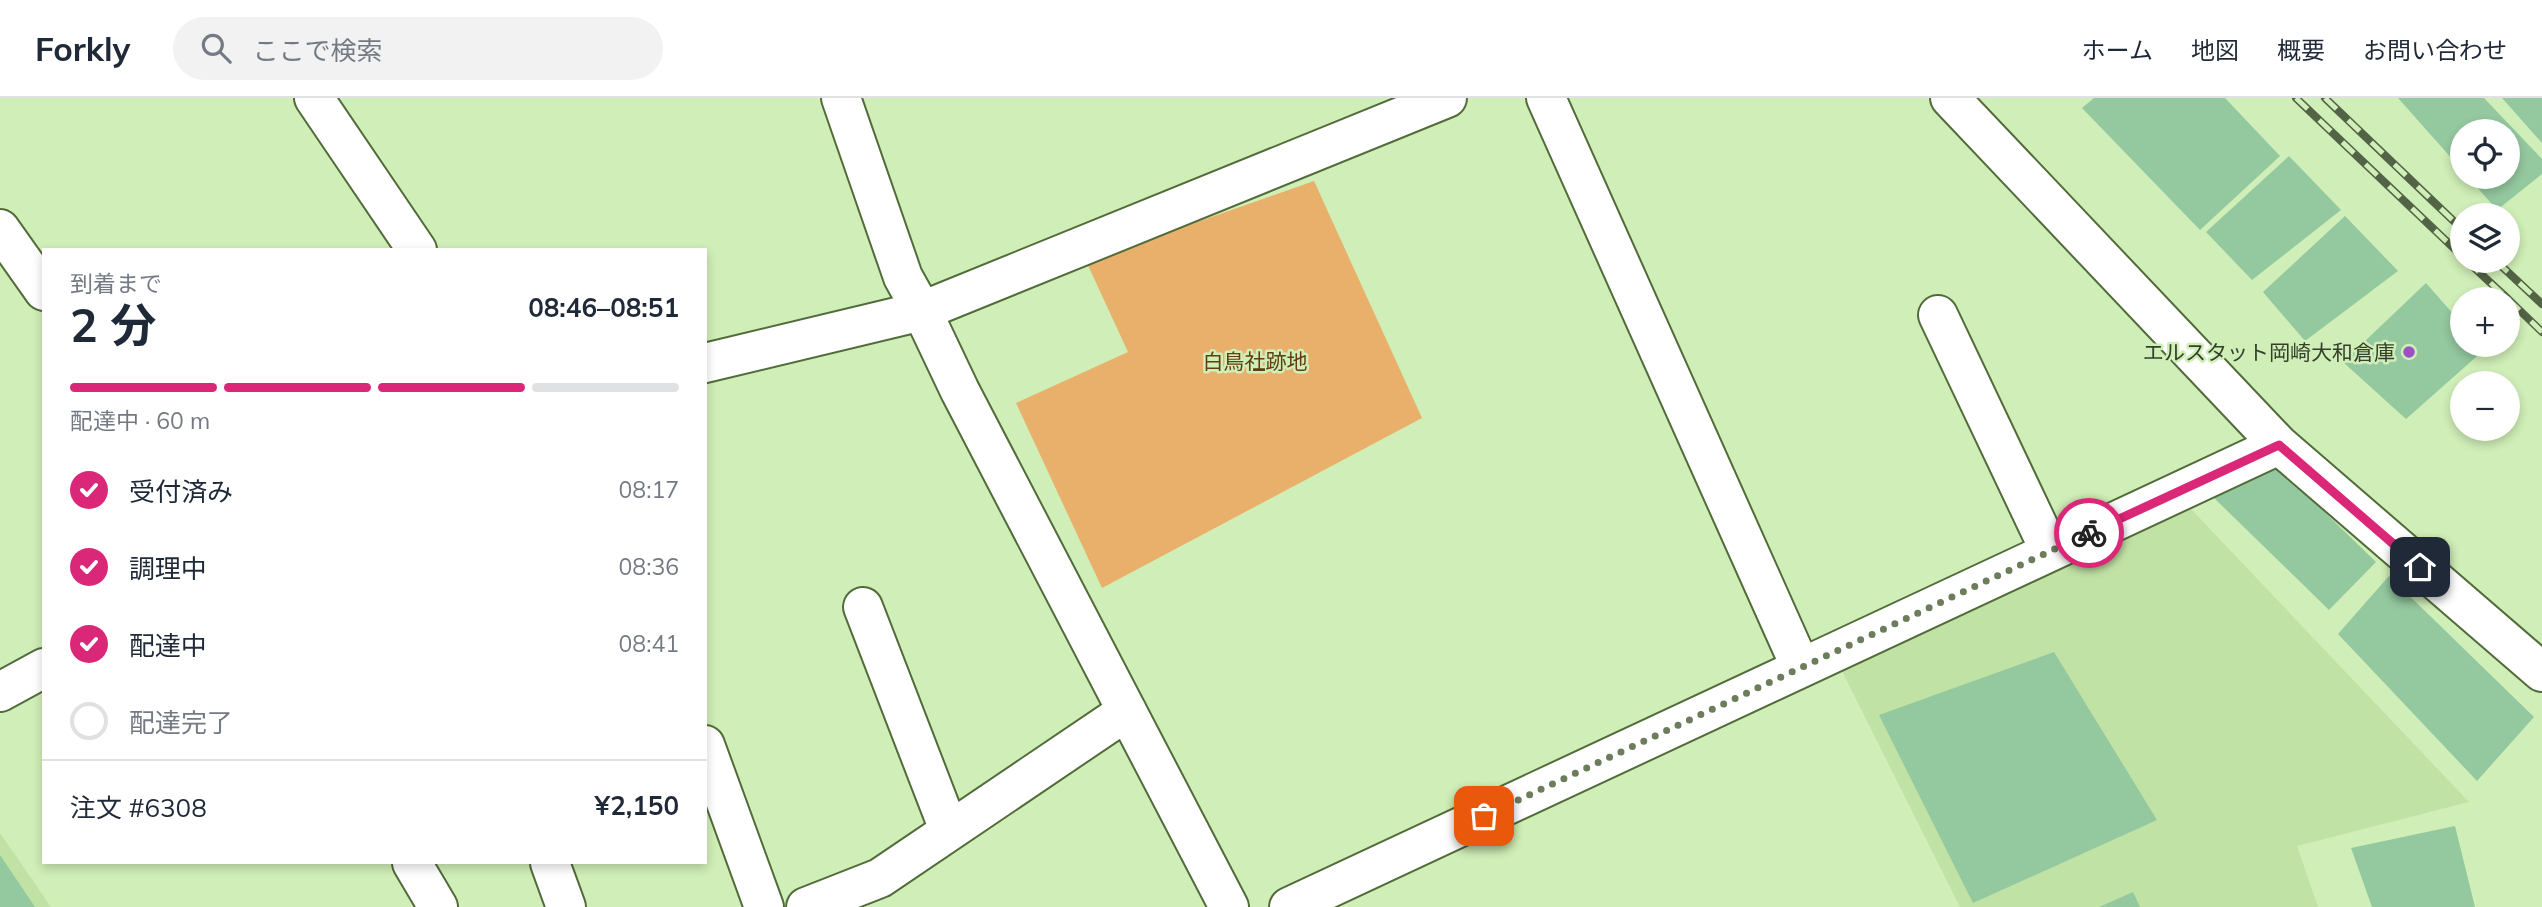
<!DOCTYPE html>
<html lang="ja">
<meta charset="utf-8">
<style>
body{margin:0;font-family:Mulish,"Noto Sans JP",sans-serif;background:#f2f2f3;color:#1f2937;height:100vh;display:flex;flex-direction:column;font-size:26px;white-space:nowrap}
*{box-sizing:border-box;margin:0}
p{font-size:23px;color:#747a83}
.icon{flex:none;width:38px;height:38px;fill:none;stroke:currentColor;stroke-width:2;stroke-linecap:round;stroke-linejoin:round}
.map{position:relative;flex:1;overflow:hidden}
.panel{position:absolute;left:42px;top:150px;width:665px;height:616px;display:flex;flex-direction:column;background:#fff;border-radius:0px;box-shadow:0 4px 10px #0003}
.panel>*{flex:none}
.fabs{position:absolute;left:2450px;top:21px;display:grid;gap:14px}
.fabs a{display:grid;place-items:center;width:70px;height:70px;border-radius:50%;background:#fff;box-shadow:0 4px 10px #0003;font-size:35px}
.pin{position:absolute;display:grid;place-items:center;width:60px;height:60px;color:#fff;margin:-30px;border-radius:14px;box-shadow:0 4px 10px #0006}
.courier{position:absolute;display:grid;place-items:center;width:70px;height:70px;margin:-35px;border:5px solid #db2777;border-radius:50%;background:#fff;color:#222;box-shadow:0 2px 9px #0007}
.head em{font-style:normal;font-weight:700}
.head div{display:flex;flex-direction:column-reverse}
.head{display:flex;align-items:center;justify-content:space-between;height:119px;padding:0 28px}
h1{font-size:46px;font-weight:700;line-height:52px}
.bar{display:grid;grid-template-columns:repeat(4,1fr);gap:10px 7px;align-content:center;height:84px;padding:0 28px}
.bar i{height:9px;border-radius:5px;background:#e0e1e3}
.bar .selected{background:#db2777}
.bar p{grid-column:span 4}
.line{display:flex;align-items:center;gap:18px;padding:0 28px;border-top:2px solid #e0e1e3}
.line div{flex:1}
ol{padding:0 28px;list-style:none}
li{display:flex;align-items:center;gap:21px;height:77px}
li p{margin-inline-start:auto}
li .icon{padding:7px;border-radius:50%;background:#db2777;color:#fff;stroke-width:4}
li:last-child{color:#747a83}
li i{width:38px;height:38px;border:4px solid #e0e1e3;border-radius:50%}
header{display:flex;align-items:center;gap:42px;box-sizing:border-box;height:98px;padding:0 35px;background:#fff;border-bottom:2px solid #e0e1e3}
header strong{font-size:33px}
nav{display:flex;gap:38px;margin-inline-start:auto;font-size:24px}
.search{width:490px;height:63px;background:#f2f2f3;display:flex;align-items:center;gap:18px;box-sizing:border-box;padding:0 24px;border-radius:38px;color:#747a83;font-size:26px}
.map>svg:first-child{display:block}
</style>
<header>
<strong>Forkly</strong>
<div class="search"><svg class="icon" aria-label="search" viewBox="0 0 24 24"><circle cx="10" cy="10" r="6"/><path d="M15 15l6 6"/></svg>ここで検索</div>
<nav><a>ホーム</a><a>地図</a><a>概要</a><a>お問い合わせ</a></nav>
</header>
<div class="map">
<svg width="2542" height="809" viewBox="0 0 2542 809">
<rect width="100%" height="100%" fill="#d0eeb7"/>
<path fill="#c1e2a5" d="M2191,411L2469,704L2297,748L2318,809H1960L1833,555Z
M0,735L51,809H0Z"/>
<path fill="#e8b06a" d="M1314,83L1422,320L1102,490L1016,305L1128,254L1086,163Z"/>
<path fill="#94c89f" d="M2094,0H2225L2280,58L2200,132L2082,10Z
M2398,0H2484L2542,61V76L2497,112L2468,79H2508V33H2462V72Z
M2502,0H2542V45Z
M2289,58L2341,112L2252,182L2206,134Z
M2345,118L2398,173L2305,243L2263,194Z
M2426,185L2462,226V247H2480L2484,252L2406,321L2343,264Z
M2277,368L2376,464L2329,512L2212,398Z
M2389,478L2534,619L2477,683L2338,536Z
M2054,554L2157,722L1973,805L1879,617Z
M2455,728L2475,809H2372L2351,750Z
M0,757L35,809H0Z
M2133,794L2140,809H2099Z"/>
<g fill="none" stroke-linecap="round" stroke-linejoin="round">
<g stroke="#526b3a" stroke-width="42">
<path id="minor" d="M314,0L417,152
M841,0L903,179L922,213L960,293L1229,809
M1546,0L1801,570
M1950,0L2279,347L2542,574
M0,131L44,193
M1938,217L2050,453
M705,265L922,213L1447,0
M863,509L949,732
M0,594L44,570
M705,647L764,809
M412,765L438,809
M550,765L566,809
M806,809L880,780L1127,613
M1289,809L2279,347"/>
</g>
<use href="#minor" stroke="#fff" stroke-width="38"/>
<g stroke="#536346" stroke-width="8">
<path id="rail" d="M2296,0L2462,158
M2325,0L2462,131
M2467,163L2508,201
M2496,163L2542,206
M2508,201L2542,234"/>
</g>
<use href="#rail" stroke="#d0eeb7" stroke-width="5" stroke-dasharray="16" stroke-linecap="butt"/>
</g>
<g fill="none" stroke-linecap="round" stroke-linejoin="round">
<path stroke="#6b7d5b" stroke-width="7" stroke-dasharray="0 12.6" d="M1484,718L2089,435"/>
<path stroke="#db2777" stroke-width="9" d="M2089,435L2279,347L2420,469"/>
</g>
<circle fill="#9a52c5" stroke="#d0eeb7" stroke-width="2.5" cx="2409" cy="254" r="7"/>
<g text-anchor="middle" dominant-baseline="central" stroke-width="5" stroke-linejoin="round" paint-order="stroke">
<g font-size="21" fill="#34402a" stroke="#d0eeb7" text-anchor="end">
<text x="2395" y="254">エルスタット岡崎大和倉庫</text>
</g>
<g font-size="21" fill="#5f3e0f" stroke="#d0eeb7">
<text x="1255" y="263">白鳥社跡地</text>
</g>
</g>
</svg>
<div class="fabs">
<a><svg class="icon" aria-label="locate" viewBox="0 0 24 24"><circle cx="12" cy="12" r="6"/><path d="M12 2v4M12 18v4M2 12h4M18 12h4"/></svg></a>
<a><svg class="icon" aria-label="layers" viewBox="0 0 24 24"><path d="M12 4l9 5-9 5-9-5zM3 14l9 5 9-5"/></svg></a>
<a>+</a>
<a>−</a>
</div>
<div class="pin" style="left:1484px;top:718px;background:#ea580c"><svg class="icon" aria-label="bag" viewBox="0 0 24 24"><path d="M5 8h14l-1 12H6zM9 8a3 3 0 0 1 6 0"/></svg></div>
<div class="pin" style="left:2420px;top:469px;background:#1f2937"><svg class="icon" aria-label="home" viewBox="0 0 24 24"><path d="M3 11l9-7 9 7M6 9v11h12V9"/></svg></div>
<div class="courier" style="left:2089px;top:435px"><svg class="icon" aria-label="bike" viewBox="0 0 24 24"><circle cx="6" cy="16" r="4"/><circle cx="18" cy="16" r="4"/><path d="M6 16l4-8h5l3 8M10 8l3 8H6M13 5h3"/></svg></div>
<section class="panel">
<div class="head"><div><h1>2 分</h1><p>到着まで</p></div><em>08:46–08:51</em></div>
<div class="bar"><i class="selected"></i><i class="selected"></i><i class="selected"></i><i></i><p>配達中 · 60 m</p></div>
<ol>
<li><svg class="icon" aria-label="check" viewBox="0 0 24 24"><path d="M5 12l5 5 9-10"/></svg>受付済み<p>08:17</p></li>
<li><svg class="icon" aria-label="check" viewBox="0 0 24 24"><path d="M5 12l5 5 9-10"/></svg>調理中<p>08:36</p></li>
<li><svg class="icon" aria-label="check" viewBox="0 0 24 24"><path d="M5 12l5 5 9-10"/></svg>配達中<p>08:41</p></li>
<li><i></i>配達完了</li>
</ol>
<div class="line" style="height:91px"><div>注文 #6308</div><b>¥2,150</b></div>
</section>
</div>
